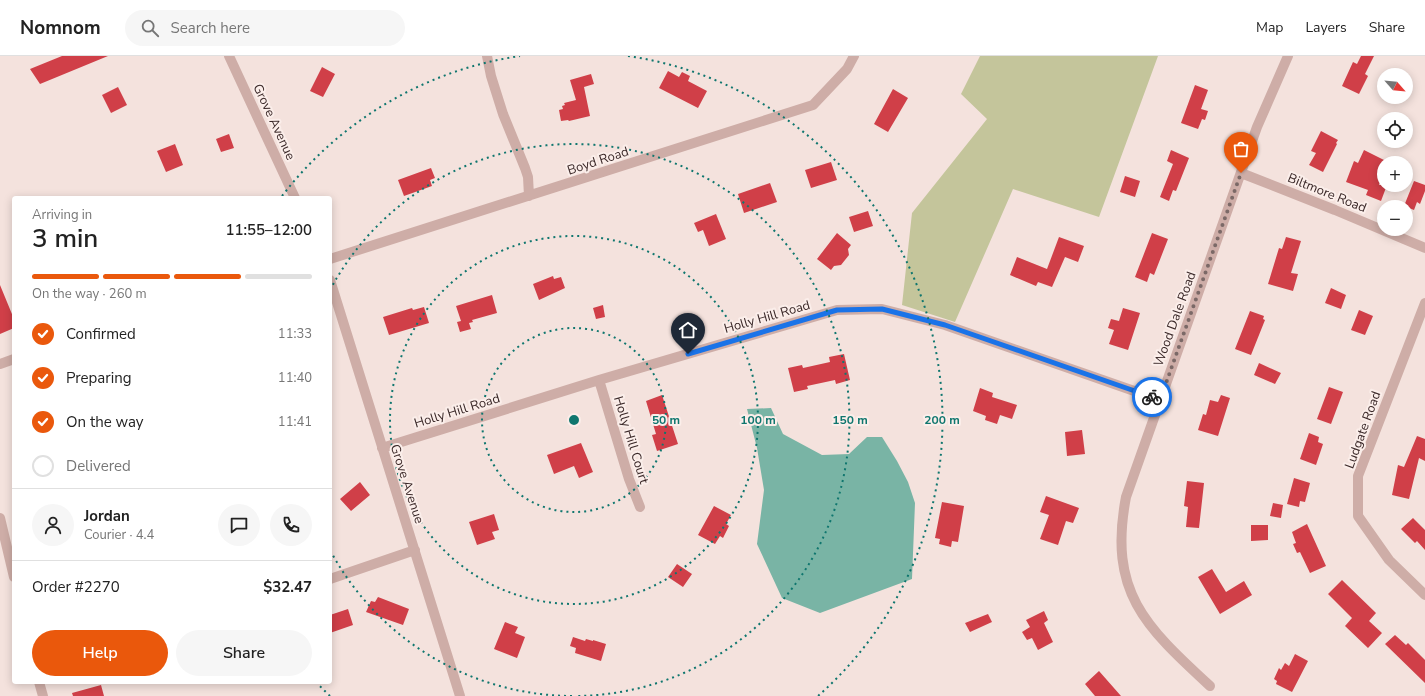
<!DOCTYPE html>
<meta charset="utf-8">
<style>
body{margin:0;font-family:"Nunito Sans",sans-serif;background:#f6f6f6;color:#222;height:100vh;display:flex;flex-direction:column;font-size:15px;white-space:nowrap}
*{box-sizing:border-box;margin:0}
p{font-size:13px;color:#767676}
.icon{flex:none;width:22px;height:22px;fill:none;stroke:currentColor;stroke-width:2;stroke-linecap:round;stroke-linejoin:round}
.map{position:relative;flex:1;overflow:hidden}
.panel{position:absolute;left:12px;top:140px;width:320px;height:488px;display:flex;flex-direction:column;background:#fff;border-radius:4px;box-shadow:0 2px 10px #0003}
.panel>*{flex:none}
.needle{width:26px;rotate:117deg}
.fabs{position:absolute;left:1377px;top:12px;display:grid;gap:8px}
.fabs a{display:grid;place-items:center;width:36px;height:36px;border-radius:50%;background:#fff;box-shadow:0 2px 10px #0003;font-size:20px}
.pin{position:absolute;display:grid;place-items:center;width:34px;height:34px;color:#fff;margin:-41px -17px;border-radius:50% 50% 50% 0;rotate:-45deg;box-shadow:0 0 4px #0007}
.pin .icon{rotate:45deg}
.courier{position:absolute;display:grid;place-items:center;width:40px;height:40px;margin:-20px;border:3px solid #1a73e8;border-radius:50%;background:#fff;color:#222;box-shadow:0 1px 5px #0007}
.summary em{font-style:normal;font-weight:600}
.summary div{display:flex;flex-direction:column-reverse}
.summary{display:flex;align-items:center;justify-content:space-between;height:68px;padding:0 20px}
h1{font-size:26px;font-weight:600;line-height:30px}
.bar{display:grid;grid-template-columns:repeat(4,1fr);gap:6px 4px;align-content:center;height:48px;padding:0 20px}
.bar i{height:5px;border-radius:3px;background:#e0e0e0}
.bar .active{background:#ea580c}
.bar p{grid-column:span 4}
.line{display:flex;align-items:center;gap:10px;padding:0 20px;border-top:1px solid #e0e0e0}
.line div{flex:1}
.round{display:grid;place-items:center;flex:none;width:42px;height:42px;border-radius:21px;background:#f6f6f6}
ol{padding:0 20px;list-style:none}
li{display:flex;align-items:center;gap:12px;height:44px}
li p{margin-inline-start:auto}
li .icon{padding:4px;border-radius:50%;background:#ea580c;color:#fff;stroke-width:4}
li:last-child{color:#767676}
li i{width:22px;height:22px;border:2px solid #e0e0e0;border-radius:50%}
.action{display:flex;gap:8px;margin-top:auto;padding:8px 20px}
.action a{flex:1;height:46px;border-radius:24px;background:#ea580c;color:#fff;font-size:16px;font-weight:600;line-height:46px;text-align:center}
.action a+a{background:#f6f6f6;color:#222}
header{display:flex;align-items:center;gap:24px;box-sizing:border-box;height:56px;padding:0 20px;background:#fff;border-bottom:1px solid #e0e0e0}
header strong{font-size:19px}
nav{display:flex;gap:22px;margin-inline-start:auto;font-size:14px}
.search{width:280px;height:36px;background:#f6f6f6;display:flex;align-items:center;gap:10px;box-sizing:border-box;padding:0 14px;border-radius:22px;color:#767676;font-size:15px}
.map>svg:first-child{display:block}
</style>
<header>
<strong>Nomnom</strong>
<div class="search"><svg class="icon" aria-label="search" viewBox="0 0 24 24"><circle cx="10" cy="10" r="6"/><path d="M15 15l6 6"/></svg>Search here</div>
<nav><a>Map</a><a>Layers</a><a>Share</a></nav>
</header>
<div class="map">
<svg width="1425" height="640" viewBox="0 0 1425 640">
<rect width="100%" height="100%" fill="#f4e2dd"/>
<path fill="#c4c59b" d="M980,0H1158L1099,161L1013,133L955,266L902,249L912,157L987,63L961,38Z"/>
<path fill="#79b4a5" d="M771,352L783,378L822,399L849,398L867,381H882L897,405L908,426L915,447L912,523L820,557L782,542L757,488L764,434L757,392L747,353Z"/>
<path fill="#d03f48" d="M62,0H108L40,28L30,13Z
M1361,0H1374L1365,18L1368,20L1359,38L1342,30L1353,6L1357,8Z
M322,11L335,18L323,41L310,35Z
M668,15L679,21L682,16L690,20L688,25L707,35L698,52L659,32Z
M591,18L594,28L584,31L590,60L569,65L568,64L561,65L559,54L563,53L562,50L565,49L564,47L576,44L570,24Z
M1195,29L1208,34L1201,53L1208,55L1205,64L1202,63L1198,73L1181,67Z
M118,31L127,49L111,57L102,39Z
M893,33L908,42L888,76L874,68Z
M1321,75L1338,84L1336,87L1337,88L1323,116L1309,109L1316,97L1311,95Z
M229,78L234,92L221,96L216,83Z
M175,88L183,109L166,116L157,95Z
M1171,94L1189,102L1176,135L1173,134L1169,145L1160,141L1173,108L1167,105Z
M1364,94L1384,104V116L1379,129H1387L1381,145L1366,139L1368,134L1346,126L1354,105L1358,107Z
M831,106L837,124L811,132L805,114Z
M431,112L435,122L430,124L432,130L404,140L398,124Z
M1125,120L1140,125L1135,141L1120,136Z
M1414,125L1425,129V135L1420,148L1417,146L1414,154L1404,150Z
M770,127L777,146L744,157L738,138Z
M868,155L873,170L854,176L849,161Z
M716,158L726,183L709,190L703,174L698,176L694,167Z
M837,177L851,189L848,193L849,199L841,209L834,210L831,214L817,203Z
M1152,177L1168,183L1154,219L1150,217L1147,226L1135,221Z
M1059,181L1084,190L1078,206L1065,201L1052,231L1038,226L1036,230L1010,219L1017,201L1047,213Z
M1286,181L1301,185L1291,217L1298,218L1293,235L1268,228L1279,192L1282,193Z
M553,220L554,223L561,221L565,232L539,244L533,228Z
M0,229L14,263V272L0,278Z
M1331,232L1346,239L1341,253L1325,247Z
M492,239L497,257L472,264L473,266L469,267L471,273L460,276L457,266L461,265L456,250Z
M603,249L605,261L596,263L593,252Z
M424,251L429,267L389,279L383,261L412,252L413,254Z
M1123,252L1140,257L1128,294L1109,288L1114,274L1108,272L1111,263L1119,265Z
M1359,254L1373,260L1365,279L1351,274Z
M1250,255L1264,260L1263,263L1265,264L1251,299L1235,293Z
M844,298L850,324L836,328L835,324L807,330L808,333L794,336L788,312L802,309L803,312L830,306L829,301Z
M1259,307L1281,317L1275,328L1254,319Z
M1329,331L1343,336L1331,368L1317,363Z
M980,332L993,337L992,341L1017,349L1012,363L1000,359L997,368L985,364L986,360L973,355Z
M662,339L678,388L657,395L652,379L656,378L646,345Z
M1221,339L1230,342L1218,380L1198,374L1203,358L1206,359L1210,344L1218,346Z
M1082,374L1085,398L1067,400L1065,376Z
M1309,377L1319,381L1318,386L1323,388L1316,409L1300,403Z
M1417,380L1425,383V405L1419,402L1409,443L1392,439L1398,409L1404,411Z
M581,387L593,416L579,422L574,410L554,418L547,399Z
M1294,422L1310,427L1305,446L1300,445L1299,451L1287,448Z
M1187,425L1204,427L1199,472L1186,471L1188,451L1184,450Z
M360,426L370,439L351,455L340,443Z
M1046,440L1079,452L1073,467L1066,465L1058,489L1040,483L1049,459L1040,456Z
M942,446L964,450L958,486L952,485L951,491L939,488L940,483L935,482Z
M1273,447L1283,449L1281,462L1270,460Z
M714,450L731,459L726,468L729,470L723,482L720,480L715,488L698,479Z
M494,458L499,474L492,476L495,483L477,489L469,466Z
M1413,462L1425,474V494L1417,485L1415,487L1401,473Z
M1307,468L1326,510L1310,517L1300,496L1297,497L1293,488L1296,487L1292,476Z
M1251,469H1268V484L1251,485Z
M677,508L692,518L683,531L668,521Z
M1212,513L1226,536L1244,525L1252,539L1220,558L1198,521Z
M1342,524L1376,557L1369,565L1382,577L1368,592L1345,570L1352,562L1328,538Z
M378,541L409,553L403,569L366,556L371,545L375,546Z
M348,553L353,569L330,577V559Z
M1044,555L1048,564L1044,567L1053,586L1038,594L1032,582L1027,584L1022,576L1030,571L1026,564Z
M988,558L992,566L970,576L965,567Z
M505,566L518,571L515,577L525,581L517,602L494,593Z
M1395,579L1406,589L1408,587L1425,604V627L1385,588Z
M573,581L585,585L586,583L593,585V584L606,588L601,605L575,597L576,592L570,590Z
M1295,598L1308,605L1292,636L1276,628L1277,625L1274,623L1279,612L1281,614L1285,607L1289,610Z
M1099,615L1121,640H1095L1085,628Z
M101,629L104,640H73L72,637Z"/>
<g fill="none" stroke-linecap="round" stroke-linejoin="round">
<path stroke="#ceada7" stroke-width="10" d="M229,0L295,142
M487,0L491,20L503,58L525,112L528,121L529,140
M1241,117L1335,154L1425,192
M330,203L813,49L847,13L854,0
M330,224L460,640
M1425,247L1358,420V460L1389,504L1425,539
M0,308L14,303
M599,324L629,423L640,451
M382,392L599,324L837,254L882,253L945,269L1160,344
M0,462L14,521
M330,523L415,494
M39,626L43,640
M1210,630C1145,570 1108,536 1126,441L1257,71L1288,0"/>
</g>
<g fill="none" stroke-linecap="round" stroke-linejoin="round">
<path stroke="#7b6967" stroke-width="4" stroke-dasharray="0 7.2" d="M1152,341L1160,344L1241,117"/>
<path stroke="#1a73e8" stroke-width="5" d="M688,298L837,254L882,253L945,269L1152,341"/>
</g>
<g fill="none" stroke="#0f766e" stroke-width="2" stroke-dasharray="2 4">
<circle cx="574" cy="364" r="92"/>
<circle cx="574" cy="364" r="184"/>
<path d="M572 640A276 276 0 0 1 330 494M330 234A276 276 0 1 1 576 640"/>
<path d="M330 640A368 368 0 0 1 316 626M282 140A368 368 0 0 1 520 0M628 0A368 368 0 0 1 818 640"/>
</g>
<g text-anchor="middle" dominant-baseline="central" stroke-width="4" stroke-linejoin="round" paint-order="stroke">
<g font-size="13" fill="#3a2828" stroke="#fbeeea">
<text transform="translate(274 66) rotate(65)">Grove Avenue</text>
<text transform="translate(598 105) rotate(-18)">Boyd Road</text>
<text transform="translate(1327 137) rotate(22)">Biltmore Road</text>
<text transform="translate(767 261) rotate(-16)">Holly Hill Road</text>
<text transform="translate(1175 263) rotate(-70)">Wood Dale Road</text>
<text transform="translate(457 355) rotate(-17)">Holly Hill Road</text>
<text transform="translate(1363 374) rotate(-70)">Ludgate Road</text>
<text transform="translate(631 384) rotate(73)">Holly Hill Court</text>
<text transform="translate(407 428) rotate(72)">Grove Avenue</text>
</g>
</g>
<circle cx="574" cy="364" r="6" fill="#0f766e" stroke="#fbeeea" stroke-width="2"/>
<g font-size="12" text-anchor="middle" font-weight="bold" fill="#0f766e" stroke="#fbeeea" stroke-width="4" stroke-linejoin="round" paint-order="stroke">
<text x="666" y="368">50 m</text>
<text x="758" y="368">100 m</text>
<text x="850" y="368">150 m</text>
<text x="942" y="368">200 m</text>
</g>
</svg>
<div class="fabs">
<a><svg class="needle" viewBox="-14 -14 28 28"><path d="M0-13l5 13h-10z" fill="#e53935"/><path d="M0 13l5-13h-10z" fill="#767676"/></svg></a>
<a><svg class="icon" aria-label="locate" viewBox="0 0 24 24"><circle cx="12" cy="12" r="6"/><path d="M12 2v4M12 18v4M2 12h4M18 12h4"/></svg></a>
<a>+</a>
<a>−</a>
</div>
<div class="pin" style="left:1241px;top:117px;background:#ea580c"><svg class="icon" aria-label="bag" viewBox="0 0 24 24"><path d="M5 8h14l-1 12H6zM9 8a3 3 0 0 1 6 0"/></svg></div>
<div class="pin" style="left:688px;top:298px;background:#1f2937"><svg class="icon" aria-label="home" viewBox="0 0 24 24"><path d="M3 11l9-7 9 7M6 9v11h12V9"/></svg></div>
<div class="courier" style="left:1152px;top:341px"><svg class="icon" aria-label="bike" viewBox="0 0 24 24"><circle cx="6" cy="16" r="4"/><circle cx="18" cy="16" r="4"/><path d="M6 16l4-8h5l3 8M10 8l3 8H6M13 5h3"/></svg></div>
<section class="panel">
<div class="summary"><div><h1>3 min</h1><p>Arriving in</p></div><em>11:55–12:00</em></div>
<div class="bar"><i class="active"></i><i class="active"></i><i class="active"></i><i></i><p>On the way · 260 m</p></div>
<ol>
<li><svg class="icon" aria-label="check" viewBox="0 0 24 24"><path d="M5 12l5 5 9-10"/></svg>Confirmed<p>11:33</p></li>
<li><svg class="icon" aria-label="check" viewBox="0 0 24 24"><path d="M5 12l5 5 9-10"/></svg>Preparing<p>11:40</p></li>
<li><svg class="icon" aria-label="check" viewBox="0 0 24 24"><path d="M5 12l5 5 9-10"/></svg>On the way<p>11:41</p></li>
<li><i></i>Delivered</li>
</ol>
<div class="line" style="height:72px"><a class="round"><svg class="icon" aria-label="person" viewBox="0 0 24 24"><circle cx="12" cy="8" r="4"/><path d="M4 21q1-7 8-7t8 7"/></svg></a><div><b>Jordan</b><p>Courier · 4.4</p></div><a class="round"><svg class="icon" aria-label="chat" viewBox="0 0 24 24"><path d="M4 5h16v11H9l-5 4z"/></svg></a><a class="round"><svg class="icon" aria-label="phone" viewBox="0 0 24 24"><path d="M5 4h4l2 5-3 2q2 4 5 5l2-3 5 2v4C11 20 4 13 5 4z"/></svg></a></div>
<div class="line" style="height:52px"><div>Order #2270</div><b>$32.47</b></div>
<div class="action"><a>Help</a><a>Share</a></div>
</section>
</div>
